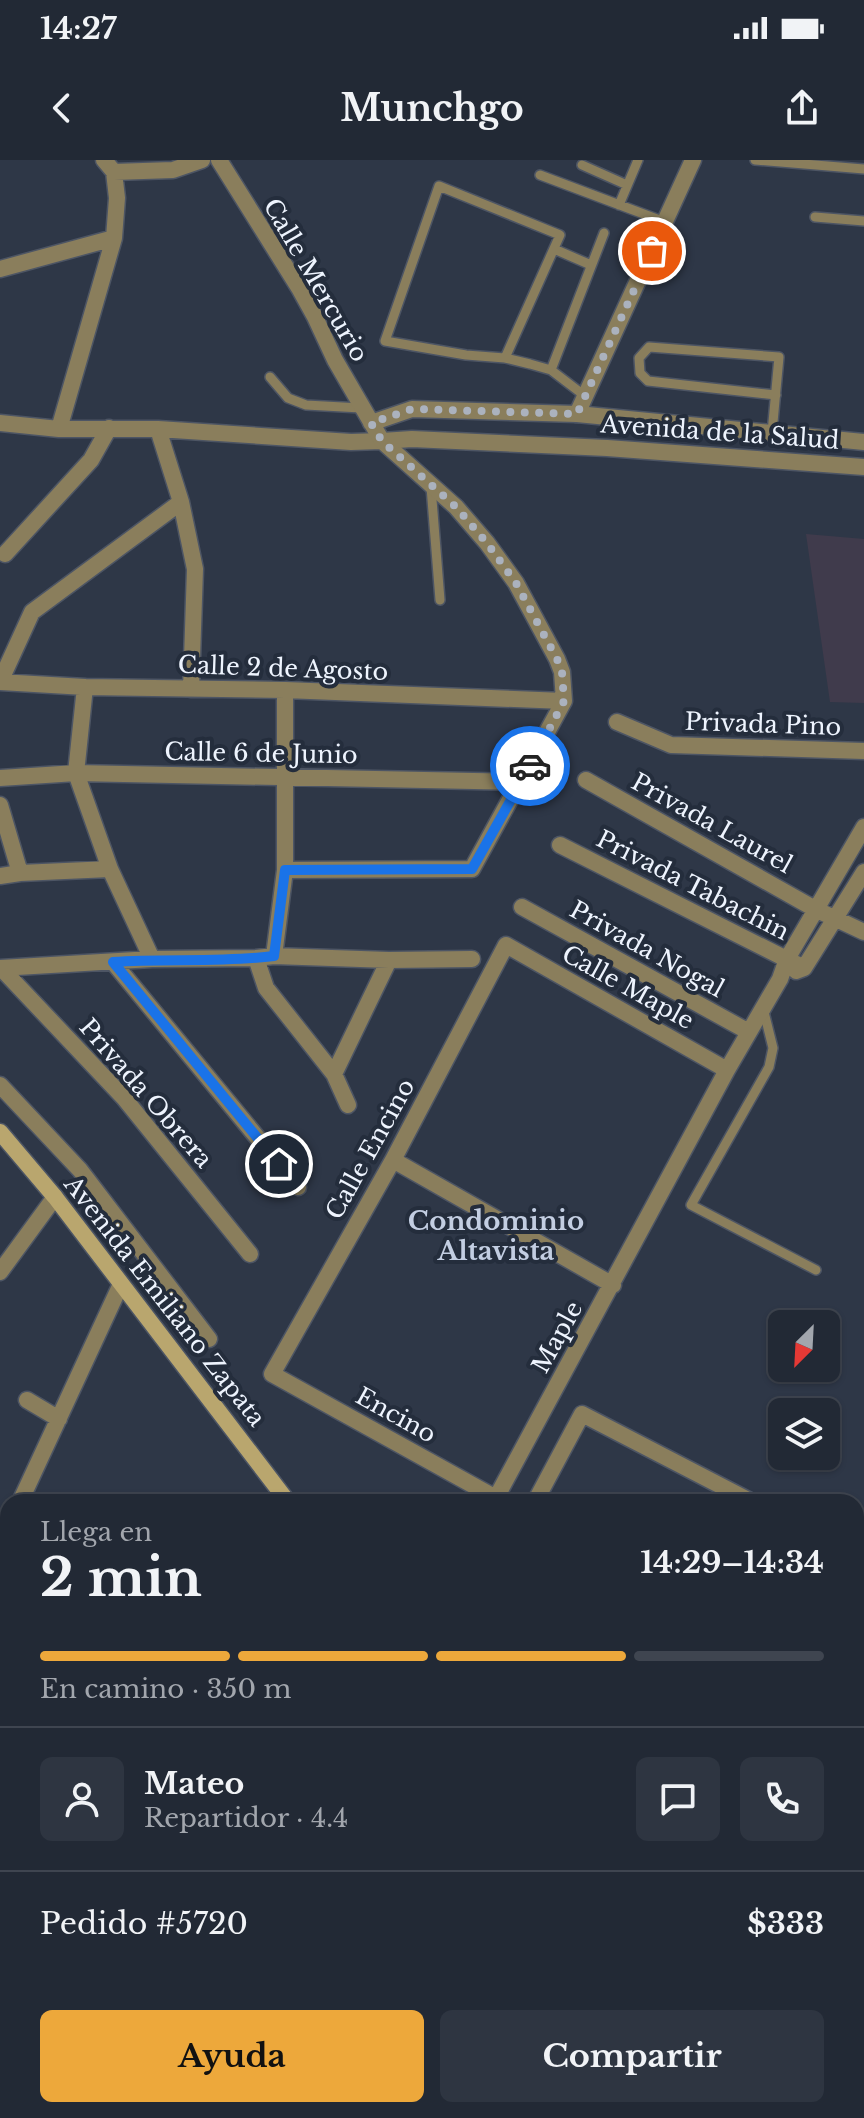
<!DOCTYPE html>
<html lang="es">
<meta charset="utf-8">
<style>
body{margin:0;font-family:"Libre Baskerville",serif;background:#2e3541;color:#f1f3f6;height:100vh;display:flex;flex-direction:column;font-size:30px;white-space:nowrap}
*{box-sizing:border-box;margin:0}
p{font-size:26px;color:#a2a6ad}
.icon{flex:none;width:44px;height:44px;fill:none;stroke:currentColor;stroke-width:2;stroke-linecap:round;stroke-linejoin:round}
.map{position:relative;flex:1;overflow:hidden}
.drawer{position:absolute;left:0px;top:1334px;width:864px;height:624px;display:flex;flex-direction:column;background:#222935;border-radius:24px 24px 0 0;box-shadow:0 2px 6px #0004,0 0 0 2px #3f4550}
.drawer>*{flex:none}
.needle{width:52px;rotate:204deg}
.buttons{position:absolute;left:768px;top:1150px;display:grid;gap:16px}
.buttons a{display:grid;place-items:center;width:72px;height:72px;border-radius:12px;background:#222935;box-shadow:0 2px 6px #0004,0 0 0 2px #3f4550;font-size:40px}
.pin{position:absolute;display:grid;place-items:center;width:68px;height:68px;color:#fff;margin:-34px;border:4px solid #fff;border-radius:50%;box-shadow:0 2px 8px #0007}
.courier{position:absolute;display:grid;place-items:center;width:80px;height:80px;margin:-40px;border:6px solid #1a73e8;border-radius:50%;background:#fff;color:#222;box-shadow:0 2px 10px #0007}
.head em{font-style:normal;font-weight:700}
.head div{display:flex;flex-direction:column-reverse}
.head{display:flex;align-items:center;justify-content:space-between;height:136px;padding:0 40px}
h1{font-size:52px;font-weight:700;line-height:60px}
.bar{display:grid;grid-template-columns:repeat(4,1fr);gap:12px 8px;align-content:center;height:96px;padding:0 40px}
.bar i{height:10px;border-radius:6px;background:#3f4550}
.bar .selected{background:#eda83b}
.bar p{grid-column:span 4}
.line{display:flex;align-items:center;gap:20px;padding:0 40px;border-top:2px solid #3f4550}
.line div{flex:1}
.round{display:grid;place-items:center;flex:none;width:84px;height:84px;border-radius:12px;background:#2e3541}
.primary-button{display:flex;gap:16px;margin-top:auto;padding:16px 40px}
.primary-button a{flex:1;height:92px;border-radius:12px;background:#eda83b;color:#111;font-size:32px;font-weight:700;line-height:92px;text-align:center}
.primary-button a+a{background:#2e3541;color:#f1f3f6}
.status{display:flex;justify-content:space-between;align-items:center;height:56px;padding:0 40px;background:#222935;direction:ltr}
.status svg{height:22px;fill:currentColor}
header{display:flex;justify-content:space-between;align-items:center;height:104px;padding:0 40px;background:#222935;font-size:36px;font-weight:700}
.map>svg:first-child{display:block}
</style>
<div class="status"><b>14:27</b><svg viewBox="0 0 49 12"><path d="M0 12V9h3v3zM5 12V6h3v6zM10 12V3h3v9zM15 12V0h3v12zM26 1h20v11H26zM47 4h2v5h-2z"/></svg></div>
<header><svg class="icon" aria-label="back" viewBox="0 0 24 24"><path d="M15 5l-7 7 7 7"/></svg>Munchgo<svg class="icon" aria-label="share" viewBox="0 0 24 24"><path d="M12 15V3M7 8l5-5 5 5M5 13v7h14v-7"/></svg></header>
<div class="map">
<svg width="864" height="1958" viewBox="0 0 864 1958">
<rect width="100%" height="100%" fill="#2e3747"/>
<path fill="#403b4c" d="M806,374L864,379V543L830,542Z
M864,1422V1694L856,1679V1428Z"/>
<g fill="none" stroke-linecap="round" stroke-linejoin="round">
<path stroke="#48608d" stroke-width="5" d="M856,1375H864
M660,1950L661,1958"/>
<g stroke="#4d5564" stroke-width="12">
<path id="service" d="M755,0L864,9
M582,5L627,25
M540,15L665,62
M619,45L638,0
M815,57L864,61
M554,89L591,105
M505,198L560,75L439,26L385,181L466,195L505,198L530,204L551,210L585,236
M551,210L604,73
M270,217L288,238L306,245L361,248
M772,273L779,197L649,187L639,198L640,213L648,221L776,235
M431,327L440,440
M763,848L773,888L769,907L691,1045L816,1110
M856,1485L864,1489
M856,1515L864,1500"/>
</g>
<g stroke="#4d5564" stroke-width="19">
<path id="minor" d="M114,12L173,10L202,0
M0,109L114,78
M577,254L693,0
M0,263L59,269H158L351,282L382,281L456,347L487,383L516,423L557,499L562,512L564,541L472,709L285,710
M59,269L114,78L117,38L114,12L104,0
M158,269L181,342L195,409L191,529
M5,394L91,300L109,268
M0,522L85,527L285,530L564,541
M0,522L32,452L181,342
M85,527L76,613L110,709L152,799
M617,562L671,585L864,591
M0,618L76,613L521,622
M586,620L815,749L864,772
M0,645L20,713
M560,685L804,808
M0,716L20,713L110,709
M522,747L749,872
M274,796L285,710V530
M256,798L266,828L334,914L348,945
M113,802L298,1027
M0,808L152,799L256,798L274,796L389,800L472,799
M1,808L124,938L250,1094
M796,811L804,808L864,712
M727,910L506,785L393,1000L272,1214L496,1338L727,910L780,819L787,799L864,667
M334,914L389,800
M0,925L80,1010L209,1179
M393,1000L613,1125
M0,1112L55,1037
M27,1240L59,1259
M20,1342L121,1124
M535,1342L582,1254L752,1342
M0,1386L8,1369
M856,1457L864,1451
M856,1579L864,1584
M0,1797L8,1789
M461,1950L463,1958
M497,1950L499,1958
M204,1958L206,1950"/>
</g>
<g stroke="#4d5564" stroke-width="19">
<path id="tertiary" d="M219,0L299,128L315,157L335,200L382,281L412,279L607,288L864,307
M371,263L412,249L577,254L864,282"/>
</g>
<g stroke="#4d5564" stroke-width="19">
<path id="secondary" d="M0,972L55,1037L288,1342
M410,1958L412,1950"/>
</g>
<use href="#service" stroke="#8a7e5c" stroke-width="9"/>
<use href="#minor" stroke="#8a7e5c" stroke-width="16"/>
<use href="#tertiary" stroke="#8a7e5c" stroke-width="16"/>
<use href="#secondary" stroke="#b9a66e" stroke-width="16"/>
</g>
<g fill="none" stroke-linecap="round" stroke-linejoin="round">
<path stroke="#abb2be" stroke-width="8" stroke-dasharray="0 14.4" d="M530,606L564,541L562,512L557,499L516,423L487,383L456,347L382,281L371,263L412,249L577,254L652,91"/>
<path stroke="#1a73e8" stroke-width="10" d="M279,1004L113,802C166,798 221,803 274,796L285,710L472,709L530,606"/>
</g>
<g text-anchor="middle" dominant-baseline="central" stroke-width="8" stroke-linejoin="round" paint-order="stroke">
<g font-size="24" fill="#eef4fe" stroke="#242d3c">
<text transform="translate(316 120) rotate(60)">Calle Mercurio</text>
<text transform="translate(720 272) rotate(4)">Avenida de la Salud</text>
<text transform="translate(283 508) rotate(2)">Calle 2 de Agosto</text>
<text transform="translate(763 564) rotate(2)">Privada Pino</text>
<text transform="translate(261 593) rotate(1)">Calle 6 de Junio</text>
<text transform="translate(712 663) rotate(29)">Privada Laurel</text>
<text transform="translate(693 725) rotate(27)">Privada Tabachin</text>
<text transform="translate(647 789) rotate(29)">Privada Nogal</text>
<text transform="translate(628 827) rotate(29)">Calle Maple</text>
<text transform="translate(146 933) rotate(49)">Privada Obrera</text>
<text transform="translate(370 989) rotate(-61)">Calle Encino</text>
<text transform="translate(165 1141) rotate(52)">Avenida Emiliano Zapata</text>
<text transform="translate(557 1177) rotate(-61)">Maple</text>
<text transform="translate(396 1255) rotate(29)">Encino</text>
</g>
<g font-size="26" font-weight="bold" fill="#c3cee2" stroke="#242d3c">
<text x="496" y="1061">Condominio<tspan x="496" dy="30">Altavista</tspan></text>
</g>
</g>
</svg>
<div class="buttons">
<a><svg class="needle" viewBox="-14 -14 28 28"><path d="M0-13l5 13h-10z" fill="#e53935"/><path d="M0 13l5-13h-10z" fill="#a2a6ad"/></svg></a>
<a><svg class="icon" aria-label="layers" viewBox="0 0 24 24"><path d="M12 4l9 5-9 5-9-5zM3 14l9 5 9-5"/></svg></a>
</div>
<div class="pin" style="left:652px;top:91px;background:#ea580c"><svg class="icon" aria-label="bag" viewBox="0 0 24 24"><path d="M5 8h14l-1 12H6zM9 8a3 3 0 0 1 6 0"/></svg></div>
<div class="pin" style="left:279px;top:1004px;background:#1f2937"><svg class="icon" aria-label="home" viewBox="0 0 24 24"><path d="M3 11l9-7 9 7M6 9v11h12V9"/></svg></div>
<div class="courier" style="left:530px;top:606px"><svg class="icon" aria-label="car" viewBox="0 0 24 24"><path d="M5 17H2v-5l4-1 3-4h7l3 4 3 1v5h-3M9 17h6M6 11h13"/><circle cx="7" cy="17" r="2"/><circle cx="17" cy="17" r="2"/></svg></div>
<section class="drawer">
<div class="head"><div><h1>2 min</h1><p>Llega en</p></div><em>14:29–14:34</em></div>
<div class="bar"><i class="selected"></i><i class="selected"></i><i class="selected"></i><i></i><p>En camino · 350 m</p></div>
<div class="line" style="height:144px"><a class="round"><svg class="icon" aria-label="person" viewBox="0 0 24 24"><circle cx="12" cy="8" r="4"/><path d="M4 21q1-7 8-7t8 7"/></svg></a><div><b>Mateo</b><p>Repartidor · 4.4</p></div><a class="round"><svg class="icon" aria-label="chat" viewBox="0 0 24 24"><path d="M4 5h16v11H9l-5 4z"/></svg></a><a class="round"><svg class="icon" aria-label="phone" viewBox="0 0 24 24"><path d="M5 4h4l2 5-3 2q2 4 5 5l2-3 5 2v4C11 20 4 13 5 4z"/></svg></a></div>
<div class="line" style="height:104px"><div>Pedido #5720</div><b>$333</b></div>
<div class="primary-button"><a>Ayuda</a><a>Compartir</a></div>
</section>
</div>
